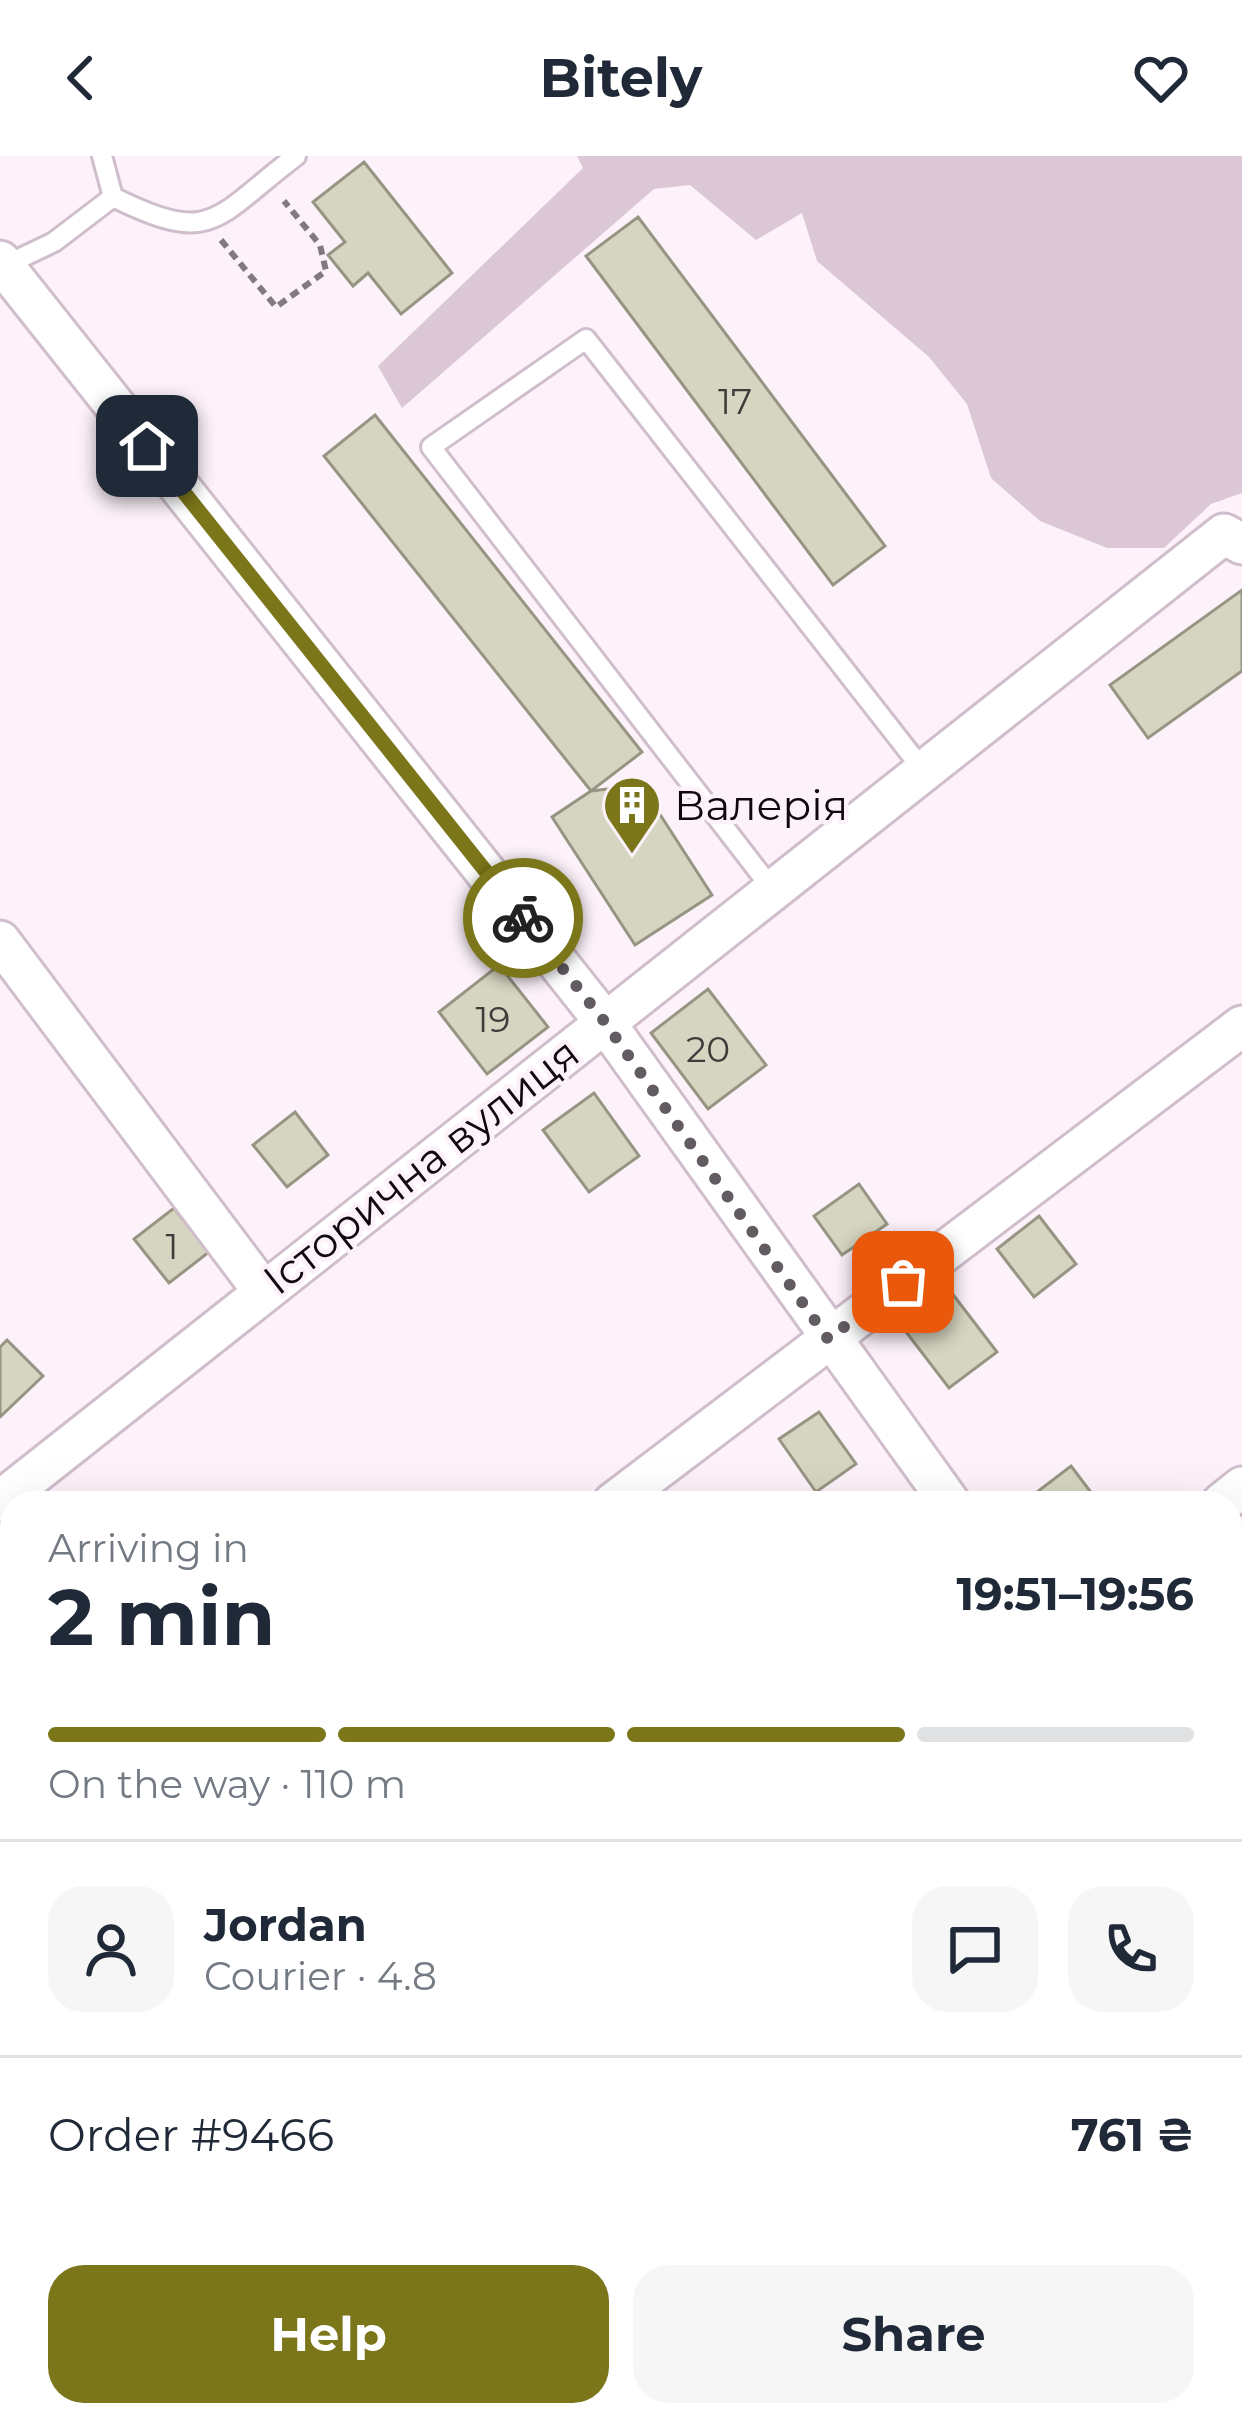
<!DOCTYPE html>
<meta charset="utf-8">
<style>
body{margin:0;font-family:Montserrat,sans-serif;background:#f6f6f7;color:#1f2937;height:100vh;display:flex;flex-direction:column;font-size:45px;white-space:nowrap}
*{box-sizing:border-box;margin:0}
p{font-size:39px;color:#747a83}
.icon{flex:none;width:66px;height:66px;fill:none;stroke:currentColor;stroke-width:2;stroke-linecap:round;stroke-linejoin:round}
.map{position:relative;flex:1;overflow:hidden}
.drawer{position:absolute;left:0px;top:1335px;width:1242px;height:936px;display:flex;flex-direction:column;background:#fff;border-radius:36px 36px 0 0;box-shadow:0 12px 48px #0002}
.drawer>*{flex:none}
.pin{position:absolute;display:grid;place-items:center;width:102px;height:102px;color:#fff;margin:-51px;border-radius:24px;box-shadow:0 6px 18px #0006}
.courier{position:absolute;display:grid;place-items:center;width:120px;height:120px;margin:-60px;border:9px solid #7c761a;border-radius:50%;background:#fff;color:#222;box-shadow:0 3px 15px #0007}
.overview em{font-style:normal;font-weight:700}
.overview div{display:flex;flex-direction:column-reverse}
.overview{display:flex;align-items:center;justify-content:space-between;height:204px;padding:0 48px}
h1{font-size:78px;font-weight:700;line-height:90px}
.bar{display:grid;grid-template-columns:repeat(4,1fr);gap:18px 12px;align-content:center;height:144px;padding:0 48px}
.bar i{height:15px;border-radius:9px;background:#e0e1e3}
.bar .active{background:#7c761a}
.bar p{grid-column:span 4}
.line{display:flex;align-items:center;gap:30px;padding:0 48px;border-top:3px solid #e0e1e3}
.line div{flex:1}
.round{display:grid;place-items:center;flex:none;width:126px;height:126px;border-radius:36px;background:#f6f6f7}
.action{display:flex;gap:24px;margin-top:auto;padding:24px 48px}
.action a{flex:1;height:138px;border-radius:36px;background:#7c761a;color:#fff;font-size:48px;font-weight:700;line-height:138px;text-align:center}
.action a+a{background:#f6f6f7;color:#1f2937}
header{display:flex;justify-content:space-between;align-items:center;height:156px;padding:0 48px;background:#fff;font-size:54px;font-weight:700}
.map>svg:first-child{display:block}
</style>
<header><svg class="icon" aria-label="back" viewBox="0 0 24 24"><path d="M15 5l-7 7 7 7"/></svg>Bitely<svg class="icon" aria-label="heart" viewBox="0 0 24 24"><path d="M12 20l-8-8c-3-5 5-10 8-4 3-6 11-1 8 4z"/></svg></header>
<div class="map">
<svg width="1242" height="2271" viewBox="0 0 1242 2271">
<rect width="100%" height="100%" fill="#fdf2fa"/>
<path fill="#dcc7d6" d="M577,0H1242V337L1211,348L1164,392H1107L1040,365L991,322L967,248L929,201L817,105L802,57L756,84L690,29L654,33L402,252L378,210L583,12Z"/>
<path fill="#d6d5c1" stroke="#969583" stroke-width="3" d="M364,6L452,117L401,158L368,117L353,130L328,99L345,86L313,46Z
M638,61L885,390L833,429L586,100Z
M375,259L642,596L591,635L324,300Z
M1242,434V515L1148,582L1110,529Z
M641,629L712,739L635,789L552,661L591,635Z
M499,809L548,871L487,918L439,856Z
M708,833L766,909L708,953L651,877Z
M594,937L639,1000L589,1036L543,974Z
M295,956L328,999L287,1031L253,989Z
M859,1028L887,1068L842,1099L814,1060Z
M174,1052L209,1096L169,1127L134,1083Z
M1039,1060L1076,1108L1034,1141L997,1093Z
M948,1132L997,1196L949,1232L900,1168Z
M7,1184L43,1220L0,1261V1191Z
M819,1256L856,1308L816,1336L779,1283Z
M1071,1310L1099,1347H1045L1037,1336Z
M12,1685V1745L0,1729V1694Z"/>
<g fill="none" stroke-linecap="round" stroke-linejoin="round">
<g stroke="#d0becc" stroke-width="24">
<path id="service" d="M102,0L113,41C214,91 214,62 296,0
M4,110L54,86L113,41
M772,733L431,291L586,183L923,614"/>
</g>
<g stroke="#d0becc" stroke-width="45">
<path id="minor" d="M0,105L604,865L950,1347
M0,785L263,1135
M0,1345L1224,378L1242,388
M613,1347L1242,870
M1222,1347L1242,1331
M1230,1721L1242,1738
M1230,1814L1242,1798
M0,1815L12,1806
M41,2271L56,2259
M677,2271L693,2259"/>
</g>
<g stroke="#d0becc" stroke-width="66">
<path id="primary" d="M0,2013L12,2029
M191,2259L201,2271"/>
</g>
<path stroke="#827a80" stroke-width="6" stroke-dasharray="9 6" stroke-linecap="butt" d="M221,84L276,151L326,115L320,89L284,45"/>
<use href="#service" stroke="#fff" stroke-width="18"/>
<use href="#minor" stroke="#fff" stroke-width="39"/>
<use href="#primary" stroke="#fff" stroke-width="60"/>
</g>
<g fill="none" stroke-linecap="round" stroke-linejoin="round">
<path stroke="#625b61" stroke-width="12" stroke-dasharray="0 21.6" d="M523,762L604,865L828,1183L903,1126"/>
<path stroke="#7c761a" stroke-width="15" d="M147,290L523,762"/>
</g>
<defs>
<g id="building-pin" transform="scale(3)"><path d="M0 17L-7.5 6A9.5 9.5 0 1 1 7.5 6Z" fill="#7c761a" stroke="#fdf2fa"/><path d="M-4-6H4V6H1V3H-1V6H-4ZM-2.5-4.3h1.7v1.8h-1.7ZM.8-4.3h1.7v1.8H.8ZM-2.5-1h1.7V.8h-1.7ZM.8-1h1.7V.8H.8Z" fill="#fff"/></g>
</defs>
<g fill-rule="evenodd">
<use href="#building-pin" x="632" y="649"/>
</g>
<g text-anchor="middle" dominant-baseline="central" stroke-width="9" stroke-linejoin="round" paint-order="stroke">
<g font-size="36" fill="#413c3b">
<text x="735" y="245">17</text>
<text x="493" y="863">19</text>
<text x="708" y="893">20</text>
<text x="172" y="1090">1</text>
</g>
<g font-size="42" fill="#0f090e" stroke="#fdf2fa" text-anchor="start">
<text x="674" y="649">Валерія</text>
</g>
<g font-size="42" fill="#0f090e" stroke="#fdf2fa">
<text transform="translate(421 1010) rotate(-38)">Історична вулиця</text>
</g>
</g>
</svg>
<div class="pin" style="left:903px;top:1126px;background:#ea580c"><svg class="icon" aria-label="bag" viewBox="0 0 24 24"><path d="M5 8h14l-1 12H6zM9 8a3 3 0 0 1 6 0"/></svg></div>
<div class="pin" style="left:147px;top:290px;background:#1f2937"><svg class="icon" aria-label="home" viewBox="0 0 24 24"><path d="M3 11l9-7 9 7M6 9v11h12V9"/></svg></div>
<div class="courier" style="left:523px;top:762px"><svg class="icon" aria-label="bike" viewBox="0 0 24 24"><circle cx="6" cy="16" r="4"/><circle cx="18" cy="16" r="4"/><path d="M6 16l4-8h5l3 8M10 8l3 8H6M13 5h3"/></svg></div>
<section class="drawer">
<div class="overview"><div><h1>2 min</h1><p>Arriving in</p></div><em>19:51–19:56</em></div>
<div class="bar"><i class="active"></i><i class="active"></i><i class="active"></i><i></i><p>On the way · 110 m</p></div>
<div class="line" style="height:216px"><a class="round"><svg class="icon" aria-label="person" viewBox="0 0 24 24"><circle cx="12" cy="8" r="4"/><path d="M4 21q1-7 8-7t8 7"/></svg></a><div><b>Jordan</b><p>Courier · 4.8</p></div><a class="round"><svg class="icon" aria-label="chat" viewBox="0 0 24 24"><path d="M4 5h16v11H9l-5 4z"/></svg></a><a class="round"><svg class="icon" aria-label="phone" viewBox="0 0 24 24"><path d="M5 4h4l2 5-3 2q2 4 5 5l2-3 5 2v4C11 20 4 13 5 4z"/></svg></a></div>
<div class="line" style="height:156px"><div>Order #9466</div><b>761 ₴</b></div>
<div class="action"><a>Help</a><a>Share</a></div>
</section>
</div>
